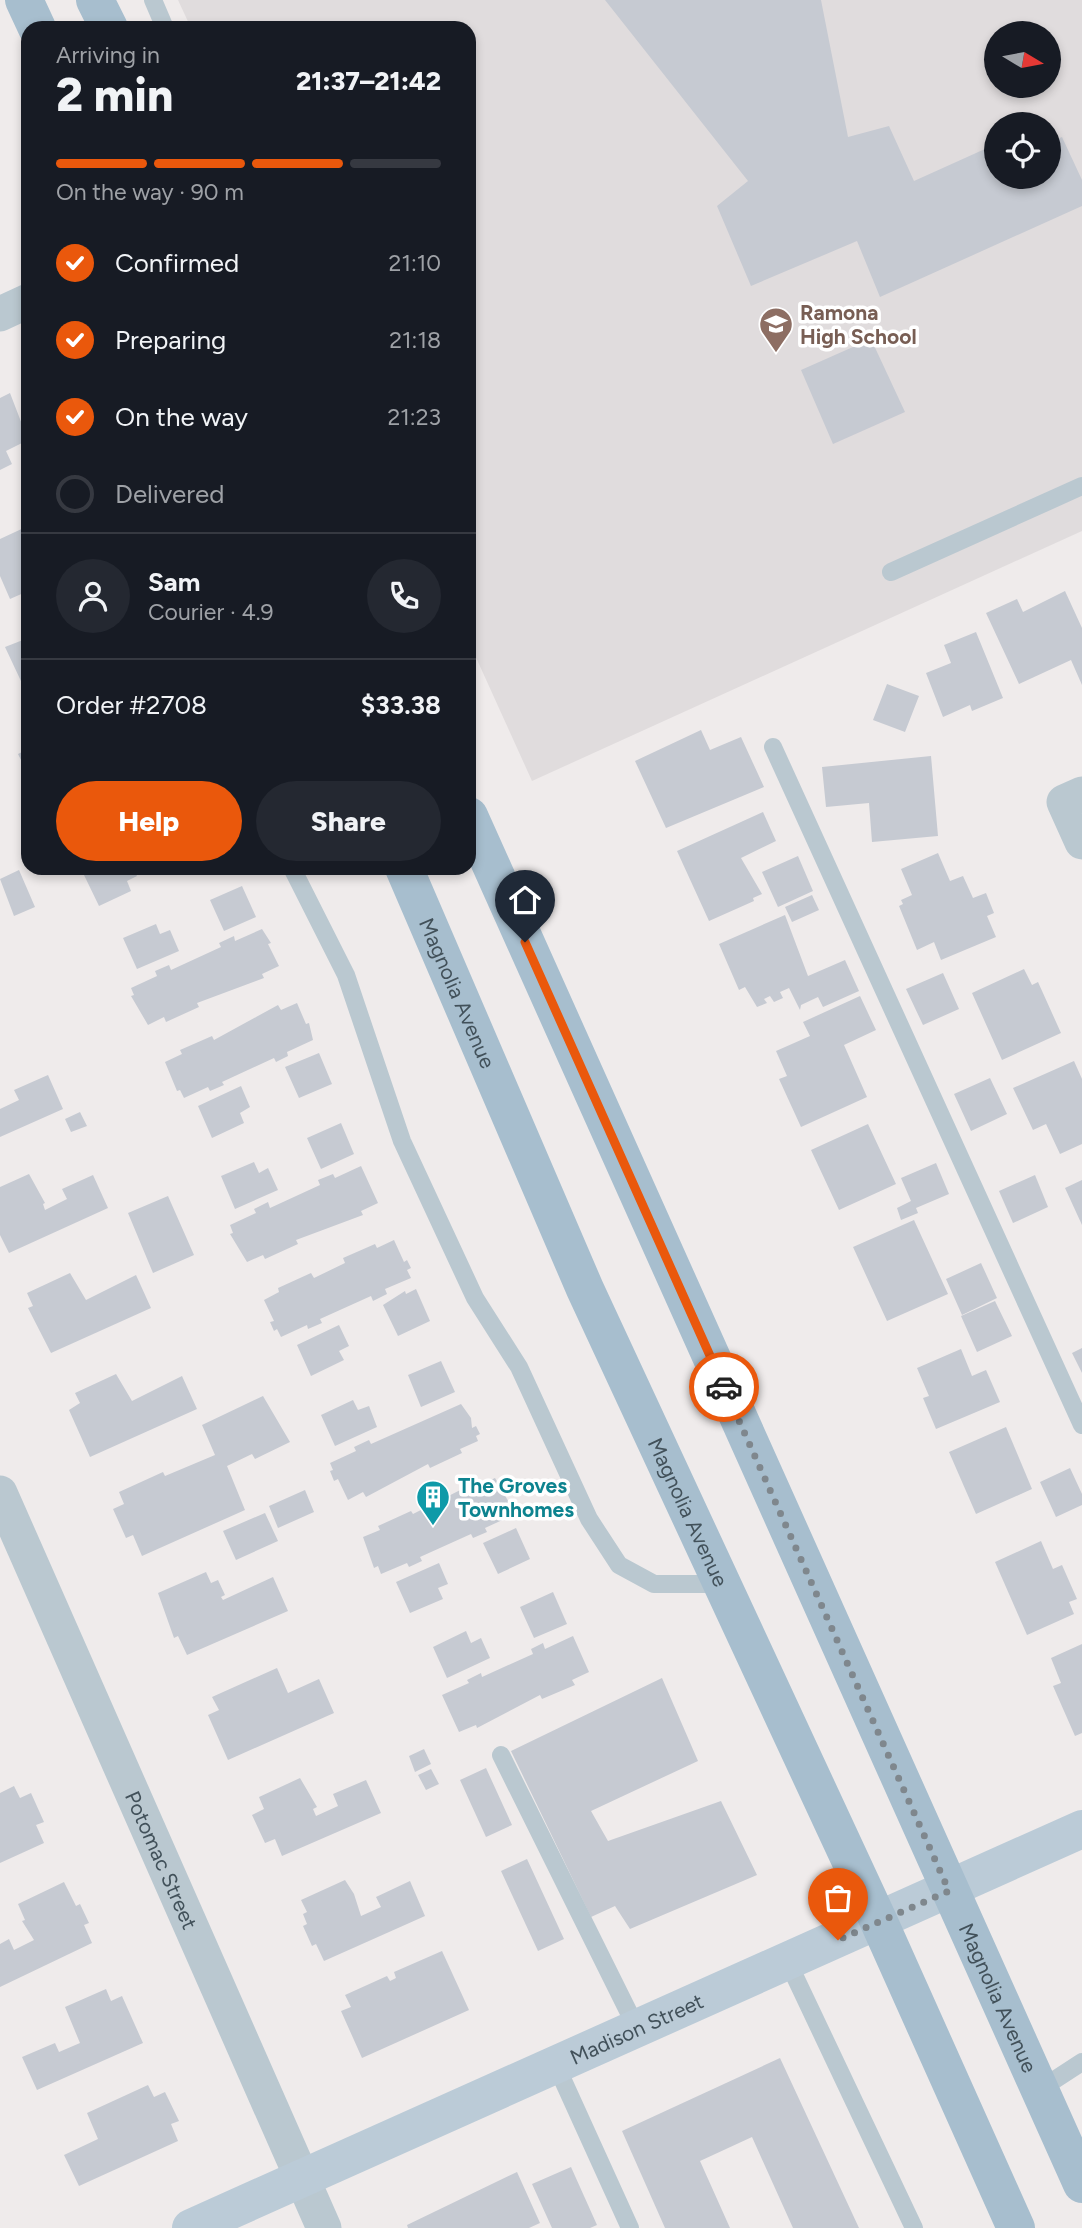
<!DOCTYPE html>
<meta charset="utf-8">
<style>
body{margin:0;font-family:Figtree,sans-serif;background:#242831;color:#f1f3f6;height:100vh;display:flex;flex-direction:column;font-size:26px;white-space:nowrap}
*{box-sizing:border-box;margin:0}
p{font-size:23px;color:#9ea1a6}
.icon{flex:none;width:38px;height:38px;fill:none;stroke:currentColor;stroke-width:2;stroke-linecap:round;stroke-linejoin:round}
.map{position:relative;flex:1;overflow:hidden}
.sheet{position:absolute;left:21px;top:21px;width:455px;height:854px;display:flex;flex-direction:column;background:#171b24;border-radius:21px;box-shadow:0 4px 10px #0003}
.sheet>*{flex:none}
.needle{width:46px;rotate:100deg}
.controls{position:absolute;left:984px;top:21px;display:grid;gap:14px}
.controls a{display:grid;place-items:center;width:77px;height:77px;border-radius:50%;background:#171b24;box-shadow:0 4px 10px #0003;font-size:35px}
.pin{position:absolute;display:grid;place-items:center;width:60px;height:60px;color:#fff;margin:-72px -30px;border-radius:50% 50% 50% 0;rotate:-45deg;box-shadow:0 0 7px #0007}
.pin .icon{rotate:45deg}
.courier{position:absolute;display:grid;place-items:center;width:70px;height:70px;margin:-35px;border:5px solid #ea580c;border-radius:50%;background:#fff;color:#222;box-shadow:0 2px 9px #0007}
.head em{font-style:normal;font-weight:800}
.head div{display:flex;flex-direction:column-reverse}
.head{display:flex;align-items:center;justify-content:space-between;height:119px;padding:0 35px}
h1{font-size:46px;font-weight:800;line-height:52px}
.bar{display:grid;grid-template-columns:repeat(4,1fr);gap:10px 7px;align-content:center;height:84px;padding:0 35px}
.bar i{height:9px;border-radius:5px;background:#363941}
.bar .current{background:#ea580c}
.bar p{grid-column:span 4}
.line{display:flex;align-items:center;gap:18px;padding:0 35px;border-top:2px solid #363941}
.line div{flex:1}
.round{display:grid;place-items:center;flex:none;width:74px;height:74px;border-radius:37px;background:#242831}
ol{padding:0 35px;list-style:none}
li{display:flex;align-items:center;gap:21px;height:77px}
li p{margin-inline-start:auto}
li .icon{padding:7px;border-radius:50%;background:#ea580c;color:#fff;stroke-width:4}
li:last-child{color:#9ea1a6}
li i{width:38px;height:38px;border:4px solid #363941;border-radius:50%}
.cta{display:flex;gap:14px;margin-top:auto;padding:14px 35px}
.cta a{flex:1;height:80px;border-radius:42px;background:#ea580c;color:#fff;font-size:28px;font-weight:800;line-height:80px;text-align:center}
.cta a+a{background:#242831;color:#f1f3f6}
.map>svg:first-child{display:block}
</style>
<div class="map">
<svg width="1082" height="2228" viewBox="0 0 1082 2228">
<rect width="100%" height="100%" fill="#efebeb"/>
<path fill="#e0dcdd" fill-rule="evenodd" d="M178,0H1082V531L532,781L469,642V28H191ZM996,33H1048V86H996ZM996,124H1048V177H996Z"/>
<path fill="#c6cad2" d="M605,0H821L848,137L889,126L914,181L996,144V177H1048V143L1062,137L1082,180V206L880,297L857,241L751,286L717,206L748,181Z
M871,339L905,412L833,444L801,370Z
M10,393L28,440L6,451L12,464L0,470V398Z
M28,526V591L10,599L0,576V539Z
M1065,591L1082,628V685L1071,660L1019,684L986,613L1017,599L1023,612Z
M976,632L1003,698L972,711L970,705L943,717L926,673L951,663L944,645Z
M28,638V696L5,647Z
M887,684L919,696L905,732L873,720Z
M701,730L710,750L741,737L764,787L666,828L635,761Z
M28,749V769L26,770L18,754Z
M931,756L938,836L872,842L869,803L826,807L822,767Z
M763,812L776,841L741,858L762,894L753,898L754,901L709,921L677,851Z
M938,853L950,881L963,876L973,898L986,893L994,913L987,916L996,937L941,960L934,942L917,950L899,906L903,904L901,900L912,895L901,869Z
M798,856L813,891L778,907L762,872Z
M98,868H133L137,876L127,881L131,891L99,906L84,875Z
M19,870L35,907L14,916L0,879Z
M242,886L256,917L224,931L210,900Z
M812,895L819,910L792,922L785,907Z
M785,915L808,976L845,960L859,991L823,1007L818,997L801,1005L800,1010L789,988L780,992L783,998L774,1002L770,996L764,999L767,1003L757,1007L745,987L739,990L719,944Z
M156,924L160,934L170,930L179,951L137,969L123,938Z
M262,929L271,943L268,944L279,966L262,974L264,978L197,1003L199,1007L166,1022L164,1017L148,1025L131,996L134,995L131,988L157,976L155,971L169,965L171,970L221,947L219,943L234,936L235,941Z
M1024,969L1032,985L1038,982L1061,1033L1002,1060L972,993Z
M943,973L959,1009L923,1025L906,989Z
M860,996L876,1030L844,1045L867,1097L801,1127L779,1079L787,1076L776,1051L810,1036L803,1022Z
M297,1003L306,1024L309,1023L313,1040L287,1052L288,1056L276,1062L274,1058L222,1082L224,1085L210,1091L208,1087L184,1098L180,1090L177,1091L165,1062L182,1054L180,1050L212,1036L214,1040L278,1005L281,1010Z
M319,1053L332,1084L299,1098L285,1067Z
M1074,1061L1082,1079V1144L1060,1154L1046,1124L1033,1130L1013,1088Z
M48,1075L63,1109L0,1137V1109L19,1100L14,1090Z
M990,1078L1007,1114L971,1131L954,1094Z
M241,1086L250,1107L240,1113L244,1123L212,1138L198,1106Z
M80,1112L87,1126L71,1132L65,1119Z
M341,1123L354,1154L321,1169L307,1138Z
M868,1124L896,1184L839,1210L811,1150Z
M254,1162L259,1173L268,1168L278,1190L235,1209L221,1176Z
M936,1163L949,1194L916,1208L918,1213L901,1220L897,1208L911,1201L901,1178Z
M361,1166L378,1203L361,1211L363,1215L296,1240L298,1244L265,1259L263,1255L247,1262L230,1234L233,1233L230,1225L256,1213L254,1209L268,1202L270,1208L320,1185L318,1180L333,1174L335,1178Z
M29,1174L45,1203L43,1204L45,1210L67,1199L62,1189L93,1175L108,1208L9,1253L0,1235V1187Z
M1035,1175L1048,1207L1013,1223L999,1191Z
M1082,1180V1225L1065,1188Z
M168,1196L194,1255L153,1273L128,1213Z
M914,1220L948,1294L887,1321L853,1247Z
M394,1240L404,1262L407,1260L411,1268L407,1270L411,1278L385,1289L387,1294L373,1301L371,1296L320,1319L322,1323L308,1329L307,1325L281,1337L277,1329L274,1331L270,1322L274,1321L264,1300L279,1292L278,1288L311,1273L314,1278L345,1263L343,1258L375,1244L377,1248Z
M981,1263L997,1298L962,1315L946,1279Z
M70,1273L86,1300L136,1275L151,1308L51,1353L28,1308L33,1306L27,1293Z
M416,1289L430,1321L398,1336L383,1305L405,1291L406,1294Z
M995,1301L1012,1336L977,1352L961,1316Z
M339,1325L349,1346L339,1351L344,1360L311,1376L297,1345Z
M1082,1348V1373L1072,1353Z
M961,1349L972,1376L986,1370L1000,1402L936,1429L923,1398L929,1396L917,1368Z
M441,1361L455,1392L421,1407L408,1375Z
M116,1374L132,1401L182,1376L197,1409L90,1457L69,1410L80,1403L75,1393Z
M263,1396L290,1442L255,1459L252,1454L227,1466L245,1510L142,1556L133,1535L126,1538L113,1509L124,1504L119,1492L163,1472L165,1476L215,1455L202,1425Z
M353,1400L358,1410L369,1406L377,1427L335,1446L321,1415Z
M461,1404L471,1418L472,1428L476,1426L480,1434L476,1436L478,1441L460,1449L462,1453L430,1468L428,1464L366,1497L363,1492L348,1500L338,1479L334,1481L330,1471L333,1470L330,1463L356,1451L354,1447L369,1440L371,1444Z
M1006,1427L1032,1489L976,1514L949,1452Z
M1070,1468L1082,1494V1505L1056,1517L1040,1482Z
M495,1478L511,1506L508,1508L511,1516L485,1528L487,1532L473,1538L471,1534L420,1557L422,1561L409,1567L407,1563L381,1574L378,1566L374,1568L363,1537L380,1530L378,1526L411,1511L413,1514L476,1482L478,1486Z
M305,1490L314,1512L278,1528L269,1506Z
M265,1513L278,1541L236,1560L223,1531Z
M516,1528L530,1559L498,1574L483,1543Z
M1041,1541L1053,1569L1062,1565L1077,1599L1069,1602L1074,1614L1027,1635L995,1562Z
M439,1563L448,1584L438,1588L443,1599L410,1613L396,1582Z
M206,1572L211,1583L218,1580L225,1595L221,1597L223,1600L273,1577L288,1611L187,1655L178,1636L174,1638L158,1593Z
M553,1592L567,1624L534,1638L520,1607Z
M466,1631L471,1643L481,1638L490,1658L447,1678L433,1647Z
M573,1636L589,1672L572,1680L575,1685L542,1699L540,1695L477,1728L476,1725L459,1732L442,1695L469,1683L467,1680L481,1673L482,1677L533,1654L531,1649L543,1643L545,1649Z
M1082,1644V1733L1075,1736L1053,1686L1061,1683L1051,1658Z
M277,1668L288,1693L319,1679L334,1713L228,1760L208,1715L219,1710L212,1697Z
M662,1678L698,1761L591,1811L608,1841L721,1801L757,1875L630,1929L615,1906L591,1917L511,1751Z
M424,1749L431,1764L415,1772L409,1756Z
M486,1768L512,1825L486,1837L460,1780Z
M431,1769L439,1784L426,1790L418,1775Z
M300,1778L317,1807L313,1809L316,1816L338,1806L333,1794L366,1780L381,1813L282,1856L275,1839L265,1843L252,1815L264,1809L259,1797Z
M14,1786L20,1798L31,1793L44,1822L36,1825L44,1843L0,1863V1793Z
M527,1859L564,1939L538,1951L501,1871Z
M345,1880L354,1894L361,1916L381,1907L376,1897L410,1881L425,1916L324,1961L316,1944L312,1946L303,1926L307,1924L303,1914L307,1912L301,1900Z
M64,1882L76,1906L80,1904L89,1923L84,1925L92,1943L0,1987V1944L9,1939L14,1950L34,1940L22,1921L25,1920L18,1904Z
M442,1951L469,2010L362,2058L341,2011L351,2007L345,1995L387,1976L390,1981L396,1978L394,1972Z
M106,1989L111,2001L122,1996L143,2043L37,2090L22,2057L55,2043L59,2052L80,2043L65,2007Z
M780,2058L859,2228H793L752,2137L700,2161L730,2228H665L622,2131Z
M148,2085L154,2097L165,2092L179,2121L171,2124L178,2141L79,2186L64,2155L98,2139L87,2113Z
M571,2167L597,2225L590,2228H552L532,2184Z
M517,2172L540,2223L529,2228H408L407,2225Z"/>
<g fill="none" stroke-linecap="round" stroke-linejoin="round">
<path stroke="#bac8d0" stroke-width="18" d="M153,0L165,28
M891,572L1082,486
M773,747L1082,1425
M292,868L346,975L402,1141L475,1298L519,1367L589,1519L619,1565L654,1584H722
M501,1755L637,2029
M788,1962L914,2228
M556,2065L630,2228
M1039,2090L1082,2062"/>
<g stroke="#bac8d0" stroke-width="35">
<path d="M0,314L28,301"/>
<path d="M1082,794L1064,802L1082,842"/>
<path id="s1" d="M0,1493L324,2228"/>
</g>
<path stroke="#bbcbd7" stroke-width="38" id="s2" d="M191,2228L1082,1829"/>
<g stroke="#a7bece" stroke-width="38">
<path d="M24,0L37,28"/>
<path d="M95,0L109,28"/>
<path id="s3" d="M469,816L1082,2184"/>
<path id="s4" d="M404,868L585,1289L879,1922L1016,2228"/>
</g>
</g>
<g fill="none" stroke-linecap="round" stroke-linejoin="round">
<path stroke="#7f878d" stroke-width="7" stroke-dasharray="0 12.6" d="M724,1387L949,1891L838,1940"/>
<path stroke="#ea580c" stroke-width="9" d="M525,942L724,1387"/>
</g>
<defs>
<g id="school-pin" transform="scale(1.75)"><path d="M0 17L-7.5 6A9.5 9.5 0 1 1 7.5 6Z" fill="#8d6e63" stroke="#fff"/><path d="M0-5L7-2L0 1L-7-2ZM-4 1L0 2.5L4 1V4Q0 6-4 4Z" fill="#fff"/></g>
<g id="building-pin" transform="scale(1.75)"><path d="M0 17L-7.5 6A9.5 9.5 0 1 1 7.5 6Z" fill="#0f9aa8" stroke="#fff"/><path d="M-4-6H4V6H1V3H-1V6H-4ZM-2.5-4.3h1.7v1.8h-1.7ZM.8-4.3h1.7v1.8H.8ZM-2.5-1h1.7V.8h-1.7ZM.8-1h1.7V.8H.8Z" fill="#fff"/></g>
</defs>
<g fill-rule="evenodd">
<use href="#school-pin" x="776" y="324"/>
<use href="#building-pin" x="433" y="1497"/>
</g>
<g text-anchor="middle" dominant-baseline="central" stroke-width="7" stroke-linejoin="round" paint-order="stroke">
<g font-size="21" font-weight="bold" fill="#785e54" stroke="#fff" text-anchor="start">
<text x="800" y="312">Ramona<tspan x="800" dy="24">High School</tspan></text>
</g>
<g font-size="21" fill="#42515a" stroke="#fff">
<text stroke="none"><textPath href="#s4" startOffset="136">Magnolia Avenue</textPath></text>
<text stroke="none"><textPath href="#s4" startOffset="704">Magnolia Avenue</textPath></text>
<text stroke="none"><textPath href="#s1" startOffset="401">Potomac Street</textPath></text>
<text stroke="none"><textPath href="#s3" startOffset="1295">Magnolia Avenue</textPath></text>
<text stroke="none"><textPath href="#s2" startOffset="488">Madison Street</textPath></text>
</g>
<g font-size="21" font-weight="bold" fill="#0d838f" stroke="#fff" text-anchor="start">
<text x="458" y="1485">The Groves<tspan x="458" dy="24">Townhomes</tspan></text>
</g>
</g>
</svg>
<div class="controls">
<a><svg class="needle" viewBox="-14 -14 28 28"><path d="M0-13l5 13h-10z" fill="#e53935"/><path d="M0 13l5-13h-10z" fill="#9ea1a6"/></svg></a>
<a><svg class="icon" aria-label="locate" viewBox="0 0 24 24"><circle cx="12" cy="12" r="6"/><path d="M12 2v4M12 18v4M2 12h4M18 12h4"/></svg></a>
</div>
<div class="pin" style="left:838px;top:1940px;background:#ea580c"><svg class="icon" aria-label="bag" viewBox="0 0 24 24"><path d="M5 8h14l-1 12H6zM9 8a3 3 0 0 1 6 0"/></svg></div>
<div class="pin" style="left:525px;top:942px;background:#1f2937"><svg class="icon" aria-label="home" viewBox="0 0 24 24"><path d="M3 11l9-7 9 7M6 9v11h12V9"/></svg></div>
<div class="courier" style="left:724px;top:1387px"><svg class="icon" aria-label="car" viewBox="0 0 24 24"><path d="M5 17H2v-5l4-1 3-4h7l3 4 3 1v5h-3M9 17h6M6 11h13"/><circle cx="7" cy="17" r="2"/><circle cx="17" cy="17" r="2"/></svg></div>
<section class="sheet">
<div class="head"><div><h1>2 min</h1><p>Arriving in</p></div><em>21:37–21:42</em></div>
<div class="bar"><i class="current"></i><i class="current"></i><i class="current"></i><i></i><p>On the way · 90 m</p></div>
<ol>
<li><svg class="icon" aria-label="check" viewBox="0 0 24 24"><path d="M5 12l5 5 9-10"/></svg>Confirmed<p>21:10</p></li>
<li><svg class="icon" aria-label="check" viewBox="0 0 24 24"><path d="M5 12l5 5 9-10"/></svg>Preparing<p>21:18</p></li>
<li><svg class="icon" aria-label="check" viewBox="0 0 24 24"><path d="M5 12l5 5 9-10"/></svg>On the way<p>21:23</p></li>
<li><i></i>Delivered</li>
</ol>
<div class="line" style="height:126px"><a class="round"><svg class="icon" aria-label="person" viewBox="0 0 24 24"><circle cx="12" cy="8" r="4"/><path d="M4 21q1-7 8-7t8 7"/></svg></a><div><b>Sam</b><p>Courier · 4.9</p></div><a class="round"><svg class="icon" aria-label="phone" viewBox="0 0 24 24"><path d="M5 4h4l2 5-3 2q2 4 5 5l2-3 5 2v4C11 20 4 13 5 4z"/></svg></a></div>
<div class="line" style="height:91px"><div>Order #2708</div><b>$33.38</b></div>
<div class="cta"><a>Help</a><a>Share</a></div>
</section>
</div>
